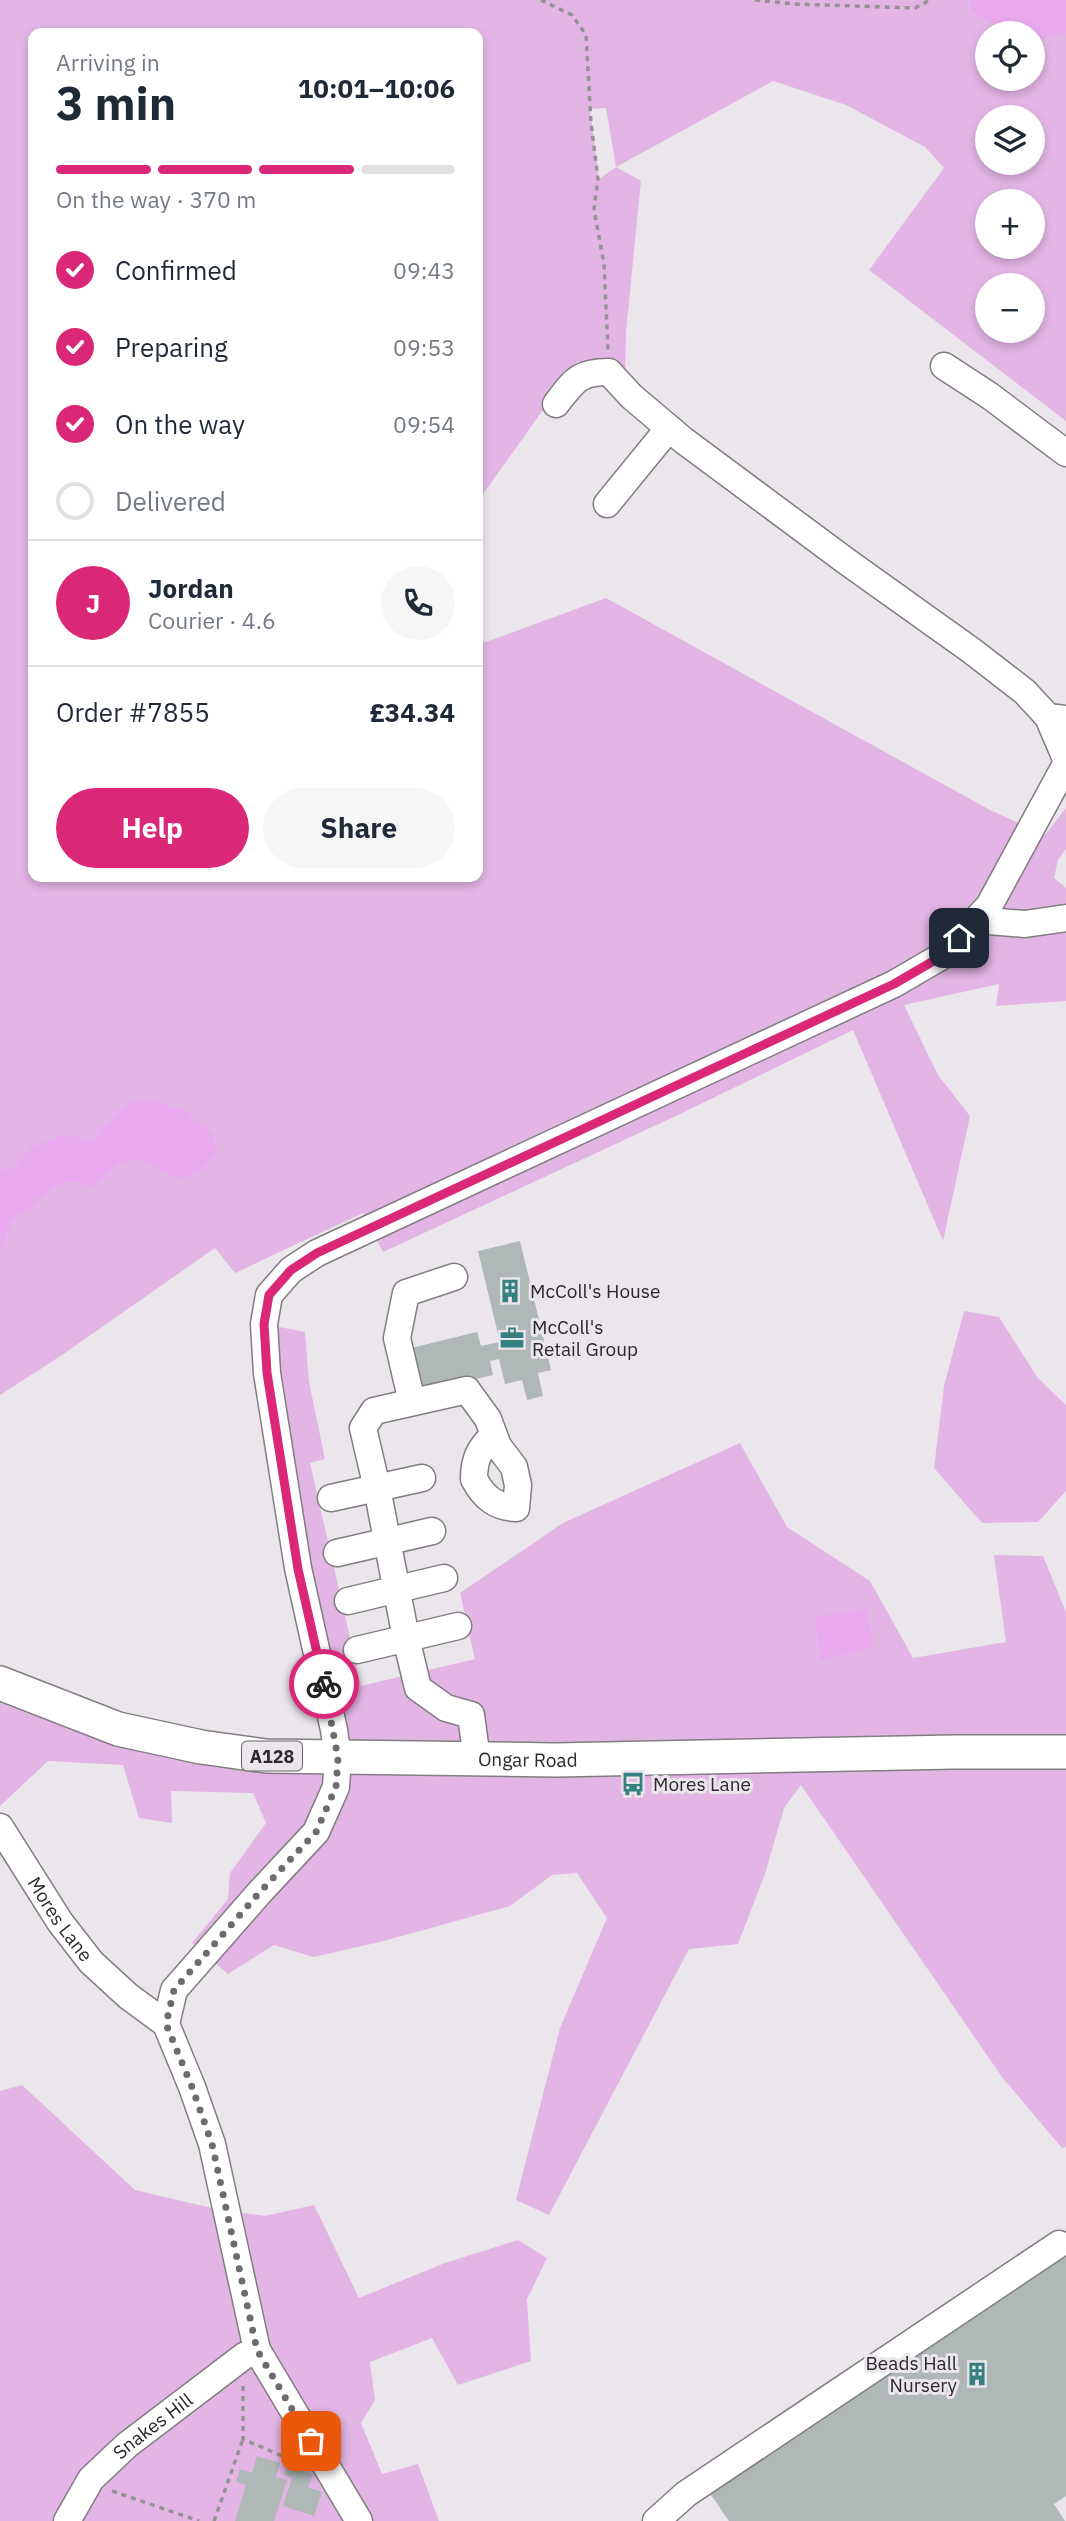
<!DOCTYPE html>
<meta charset="utf-8">
<style>
body{margin:0;font-family:"IBM Plex Sans",sans-serif;background:#f6f6f7;color:#1f2937;height:100vh;display:flex;flex-direction:column;font-size:26px;white-space:nowrap}
*{box-sizing:border-box;margin:0}
p{font-size:23px;color:#747a83}
.icon{flex:none;width:38px;height:38px;fill:none;stroke:currentColor;stroke-width:2;stroke-linecap:round;stroke-linejoin:round}
.map{position:relative;flex:1;overflow:hidden}
.side{position:absolute;left:28px;top:28px;width:455px;height:854px;display:flex;flex-direction:column;background:#fff;border-radius:14px;box-shadow:0 4px 10px #0003}
.side>*{flex:none}
.tools{position:absolute;left:975px;top:21px;display:grid;gap:14px}
.tools a{display:grid;place-items:center;width:70px;height:70px;border-radius:50%;background:#fff;box-shadow:0 4px 10px #0003;font-size:35px}
.pin{position:absolute;display:grid;place-items:center;width:60px;height:60px;color:#fff;margin:-30px;border-radius:14px;box-shadow:0 4px 10px #0006}
.courier{position:absolute;display:grid;place-items:center;width:70px;height:70px;margin:-35px;border:5px solid #db2777;border-radius:50%;background:#fff;color:#222;box-shadow:0 2px 9px #0007}
.overview em{font-style:normal;font-weight:800}
.overview div{display:flex;flex-direction:column-reverse}
.overview{display:flex;align-items:center;justify-content:space-between;height:119px;padding:0 28px}
h1{font-size:46px;font-weight:800;line-height:52px}
.bar{display:grid;grid-template-columns:repeat(4,1fr);gap:10px 7px;align-content:center;height:84px;padding:0 28px}
.bar i{height:9px;border-radius:5px;background:#e0e1e3}
.bar .on{background:#db2777}
.bar p{grid-column:span 4}
.line{display:flex;align-items:center;gap:18px;padding:0 28px;border-top:2px solid #e0e1e3}
.line div{flex:1}
.round{display:grid;place-items:center;flex:none;width:74px;height:74px;border-radius:37px;background:#f6f6f7}
ol{padding:0 28px;list-style:none}
li{display:flex;align-items:center;gap:21px;height:77px}
li p{margin-inline-start:auto}
li .icon{padding:7px;border-radius:50%;background:#db2777;color:#fff;stroke-width:4}
li:last-child{color:#747a83}
li i{width:38px;height:38px;border:4px solid #e0e1e3;border-radius:50%}
.cta{display:flex;gap:14px;margin-top:auto;padding:14px 28px}
.cta a{flex:1;height:80px;border-radius:42px;background:#db2777;color:#fff;font-size:28px;font-weight:800;line-height:80px;text-align:center}
.cta a+a{background:#f6f6f7;color:#1f2937}
.map>svg:first-child{display:block}
</style>
<div class="map">
<svg width="1066" height="2521" viewBox="0 0 1066 2521">
<rect width="100%" height="100%" fill="#ebe6eb"/>
<path fill="#e2b5e5" fill-rule="evenodd" d="M0,0H1066V421L869,270L944,168L925,147L846,105L773,81L616,167L641,181L626,332L625,377L578,361L478,501V33H33V877H478V645L606,598L990,810L1045,835L1066,808V849L1058,860L1054,878L1066,888V1001L996,1006L999,984L904,1005L938,1075L970,1116L943,1241L853,1030L680,1114L383,1252L363,1213L235,1273L215,1248L62,1355L0,1395ZM987,33H1032V79H987ZM606,108L616,167L599,179L590,109ZM987,117H1032V163H987ZM987,201H1032V247H987ZM987,285H1032V331H987Z
M964,1311L999,1317L1037,1377L1066,1405V1491L1038,1522L982,1523L934,1468L944,1386Z
M264,1324L305,1332L309,1382L325,1459L310,1463L361,1686L475,1659L460,1593L563,1523L740,1443L787,1527L870,1581L913,1658L1006,1642L994,1555L1043,1556L1066,1612V2147L1062,2148L1002,2077L801,1785L784,1808L765,1874L738,1944L689,1949L549,2215L516,2200L560,2028L607,1918L577,1873L552,1875L510,1906L380,1942L313,1957L274,1945L228,1974L192,1943L228,1899L230,1873L266,1823L253,1793L171,1791L172,1823L139,1818L123,1765L48,1761L0,1806V1683L306,1758L334,1730Z
M22,2085L135,2190L216,2209L265,2216L314,2205L359,2298L445,2263L518,2240L547,2258L527,2299L531,2361L458,2385L432,2338L370,2362L375,2400L361,2423L382,2474L418,2464L439,2521H0V2091Z"/>
<path fill="#eaa9ef" d="M970,0H1066V32L1034,42L1032,33L1004,32L972,11Z
M149,1099L187,1112L212,1135L217,1153C170,1211 157,1145 121,1163C110,1169 101,1180 92,1188C87,1186 80,1182 75,1182C49,1180 33,1210 13,1219L0,1250V1170L14,1167L32,1147L62,1135L96,1140L99,1131L128,1103Z
M867,1608L873,1647L821,1661L815,1617Z"/>
<path fill="#afb7b7" d="M520,1241L551,1370L538,1373L543,1396L527,1400L522,1380L505,1384L499,1359L490,1361L493,1375L417,1393L407,1349L477,1332L481,1346L500,1342L478,1251Z
M1066,2256V2496L1054,2504L1065,2521H729L709,2492Z
M257,2456L280,2463L276,2477L287,2480L274,2521H235L246,2485L236,2482L240,2469L252,2473Z
M287,2465L313,2474L308,2487L322,2492L314,2516L283,2506L292,2478L284,2475Z"/>
<g fill="none" stroke-linecap="round" stroke-linejoin="round">
<g stroke="#817d81" stroke-width="29">
<g id="minor">
<path d="M944,366L990,396L1066,453"/>
<path d="M556,404C574,381 578,372 609,372L631,396L683,440L846,561L972,651L1025,692L1048,717L1066,719"/>
<path d="M607,504L669,428"/>
<path d="M1048,717L1066,759"/>
<path d="M976,920L1025,924L1066,918"/>
<path d="M412,1402L397,1338L406,1293L454,1277"/>
<path d="M331,1498L422,1478"/>
<path d="M337,1553L432,1531"/>
<path d="M348,1601L444,1578"/>
<path d="M357,1650L458,1626"/>
<path d="M477,1760L471,1715L446,1708L418,1688L406,1638L377,1488L363,1428L374,1411L467,1390L488,1419L498,1446L514,1467L518,1485L516,1508C496,1507 484,1498 474,1479C474,1460 479,1448 494,1435"/>
<path id="s1" d="M0,1827L60,1922L91,1962L128,1996L166,2024L192,2087L212,2144L257,2350L359,2521"/>
<path d="M166,2024L174,1990L260,1892L316,1832L336,1787L338,1758L334,1730L298,1568L267,1373L264,1324L269,1295L291,1270L317,1253L894,984L942,956L989,906L1066,764"/>
<path id="s2" d="M67,2521L91,2479L127,2445L244,2356L257,2350"/>
<path d="M656,2521L686,2494L1059,2244"/>
</g>
</g>
<g stroke="#817d81" stroke-width="36">
<g id="major">
<path id="s3" d="M0,1683L118,1729L201,1747L266,1756L556,1760L954,1752H1066"/>
</g>
</g>
<path stroke="#959295" stroke-width="3.5" stroke-dasharray="5 5" stroke-linecap="butt" d="M541,0L572,15L586,35L591,123L598,179L594,209L604,264L608,350
M755,0L794,4L915,8L930,0
M243,2386V2439L296,2462
M112,2491L199,2521
M214,2521L243,2439"/>
<use href="#minor" stroke="#fff" stroke-width="26"/>
<use href="#major" stroke="#fff" stroke-width="33"/>
</g>
<g fill="none" stroke-linecap="round" stroke-linejoin="round">
<path stroke="#6e6b6e" stroke-width="7" stroke-dasharray="0 12.6" d="M311,2441L257,2350L212,2144L192,2087L166,2024L174,1990L260,1892L316,1832L336,1787L338,1758L324,1684"/>
<path stroke="#db2777" stroke-width="9" d="M324,1684L298,1569L267,1373L264,1324L269,1295L291,1270L317,1253L894,984L942,956L959,938"/>
</g>
<defs>
<g id="building-bare" transform="scale(1.89)"><path d="M-4-6H4V6H1V3H-1V6H-4ZM-2.5-4.3h1.7v1.8h-1.7ZM.8-4.3h1.7v1.8H.8ZM-2.5-1h1.7V.8h-1.7ZM.8-1h1.7V.8H.8Z" fill="#378081" stroke="#ebe6eb" stroke-width="2.5" paint-order="stroke"/></g>
<g id="office-bare" transform="scale(1.89)"><path d="M-6-3h4V-5.5h4V-3h4V5H-6ZM-1-4.5V-3h2v-1.5ZM-6 0V1H6V0Z" fill="#378081" stroke="#ebe6eb" stroke-width="2.5" paint-order="stroke"/></g>
<g id="bus-bare" transform="scale(1.89)"><path d="M-5-6H5V4H4V6H2V4H-2V6H-4V4H-5ZM-3.5-4V0h7V-4ZM-3.5 1.2v1.5H-2V1.2ZM2 1.2v1.5H3.5V1.2Z" fill="#378081" stroke="#ebe6eb" stroke-width="2.5" paint-order="stroke"/></g>
</defs>
<g fill-rule="evenodd">
<use href="#building-bare" x="510" y="1291"/>
<use href="#office-bare" x="512" y="1338"/>
<use href="#bus-bare" x="633" y="1784"/>
<use href="#building-bare" x="977" y="2374"/>
</g>
<g text-anchor="middle" dominant-baseline="central" stroke-width="6" stroke-linejoin="round" paint-order="stroke">
<rect fill="#ebe6eb" stroke="#656265" stroke-width="2" x="242" y="1741.5" width="60" height="29" rx="5"/>
<g font-size="18" font-weight="bold" fill="#2b292b">
<text x="272" y="1756">A128</text>
</g>
<g font-size="19" fill="#2b292b" stroke="#ebe6eb" text-anchor="start">
<text x="530" y="1291">McColl's House</text>
<text x="532" y="1327">McColl's<tspan x="532" dy="22">Retail Group</tspan></text>
<text x="653" y="1784">Mores Lane</text>
<text x="957" y="2363" text-anchor="end">Beads Hall<tspan x="957" dy="22">Nursery</tspan></text>
</g>
<g font-size="19" fill="#2b292b" stroke="#ebe6eb">
<text stroke="none"><textPath href="#s3" startOffset="539">Ongar Road</textPath></text>
<text stroke="none"><textPath href="#s1" startOffset="110">Mores Lane</textPath></text>
<text stroke="none"><textPath href="#s2" startOffset="130">Snakes Hill</textPath></text>
</g>
</g>
</svg>
<div class="tools">
<a><svg class="icon" aria-label="locate" viewBox="0 0 24 24"><circle cx="12" cy="12" r="6"/><path d="M12 2v4M12 18v4M2 12h4M18 12h4"/></svg></a>
<a><svg class="icon" aria-label="layers" viewBox="0 0 24 24"><path d="M12 4l9 5-9 5-9-5zM3 14l9 5 9-5"/></svg></a>
<a>+</a>
<a>−</a>
</div>
<div class="pin" style="left:311px;top:2441px;background:#ea580c"><svg class="icon" aria-label="bag" viewBox="0 0 24 24"><path d="M5 8h14l-1 12H6zM9 8a3 3 0 0 1 6 0"/></svg></div>
<div class="pin" style="left:959px;top:938px;background:#1f2937"><svg class="icon" aria-label="home" viewBox="0 0 24 24"><path d="M3 11l9-7 9 7M6 9v11h12V9"/></svg></div>
<div class="courier" style="left:324px;top:1684px"><svg class="icon" aria-label="bike" viewBox="0 0 24 24"><circle cx="6" cy="16" r="4"/><circle cx="18" cy="16" r="4"/><path d="M6 16l4-8h5l3 8M10 8l3 8H6M13 5h3"/></svg></div>
<section class="side">
<div class="overview"><div><h1>3 min</h1><p>Arriving in</p></div><em>10:01–10:06</em></div>
<div class="bar"><i class="on"></i><i class="on"></i><i class="on"></i><i></i><p>On the way · 370 m</p></div>
<ol>
<li><svg class="icon" aria-label="check" viewBox="0 0 24 24"><path d="M5 12l5 5 9-10"/></svg>Confirmed<p>09:43</p></li>
<li><svg class="icon" aria-label="check" viewBox="0 0 24 24"><path d="M5 12l5 5 9-10"/></svg>Preparing<p>09:53</p></li>
<li><svg class="icon" aria-label="check" viewBox="0 0 24 24"><path d="M5 12l5 5 9-10"/></svg>On the way<p>09:54</p></li>
<li><i></i>Delivered</li>
</ol>
<div class="line" style="height:126px"><b class="round" style="background:#db2777;color:#fff">J</b><div><b>Jordan</b><p>Courier · 4.6</p></div><a class="round"><svg class="icon" aria-label="phone" viewBox="0 0 24 24"><path d="M5 4h4l2 5-3 2q2 4 5 5l2-3 5 2v4C11 20 4 13 5 4z"/></svg></a></div>
<div class="line" style="height:91px"><div>Order #7855</div><b>£34.34</b></div>
<div class="cta"><a>Help</a><a>Share</a></div>
</section>
</div>
